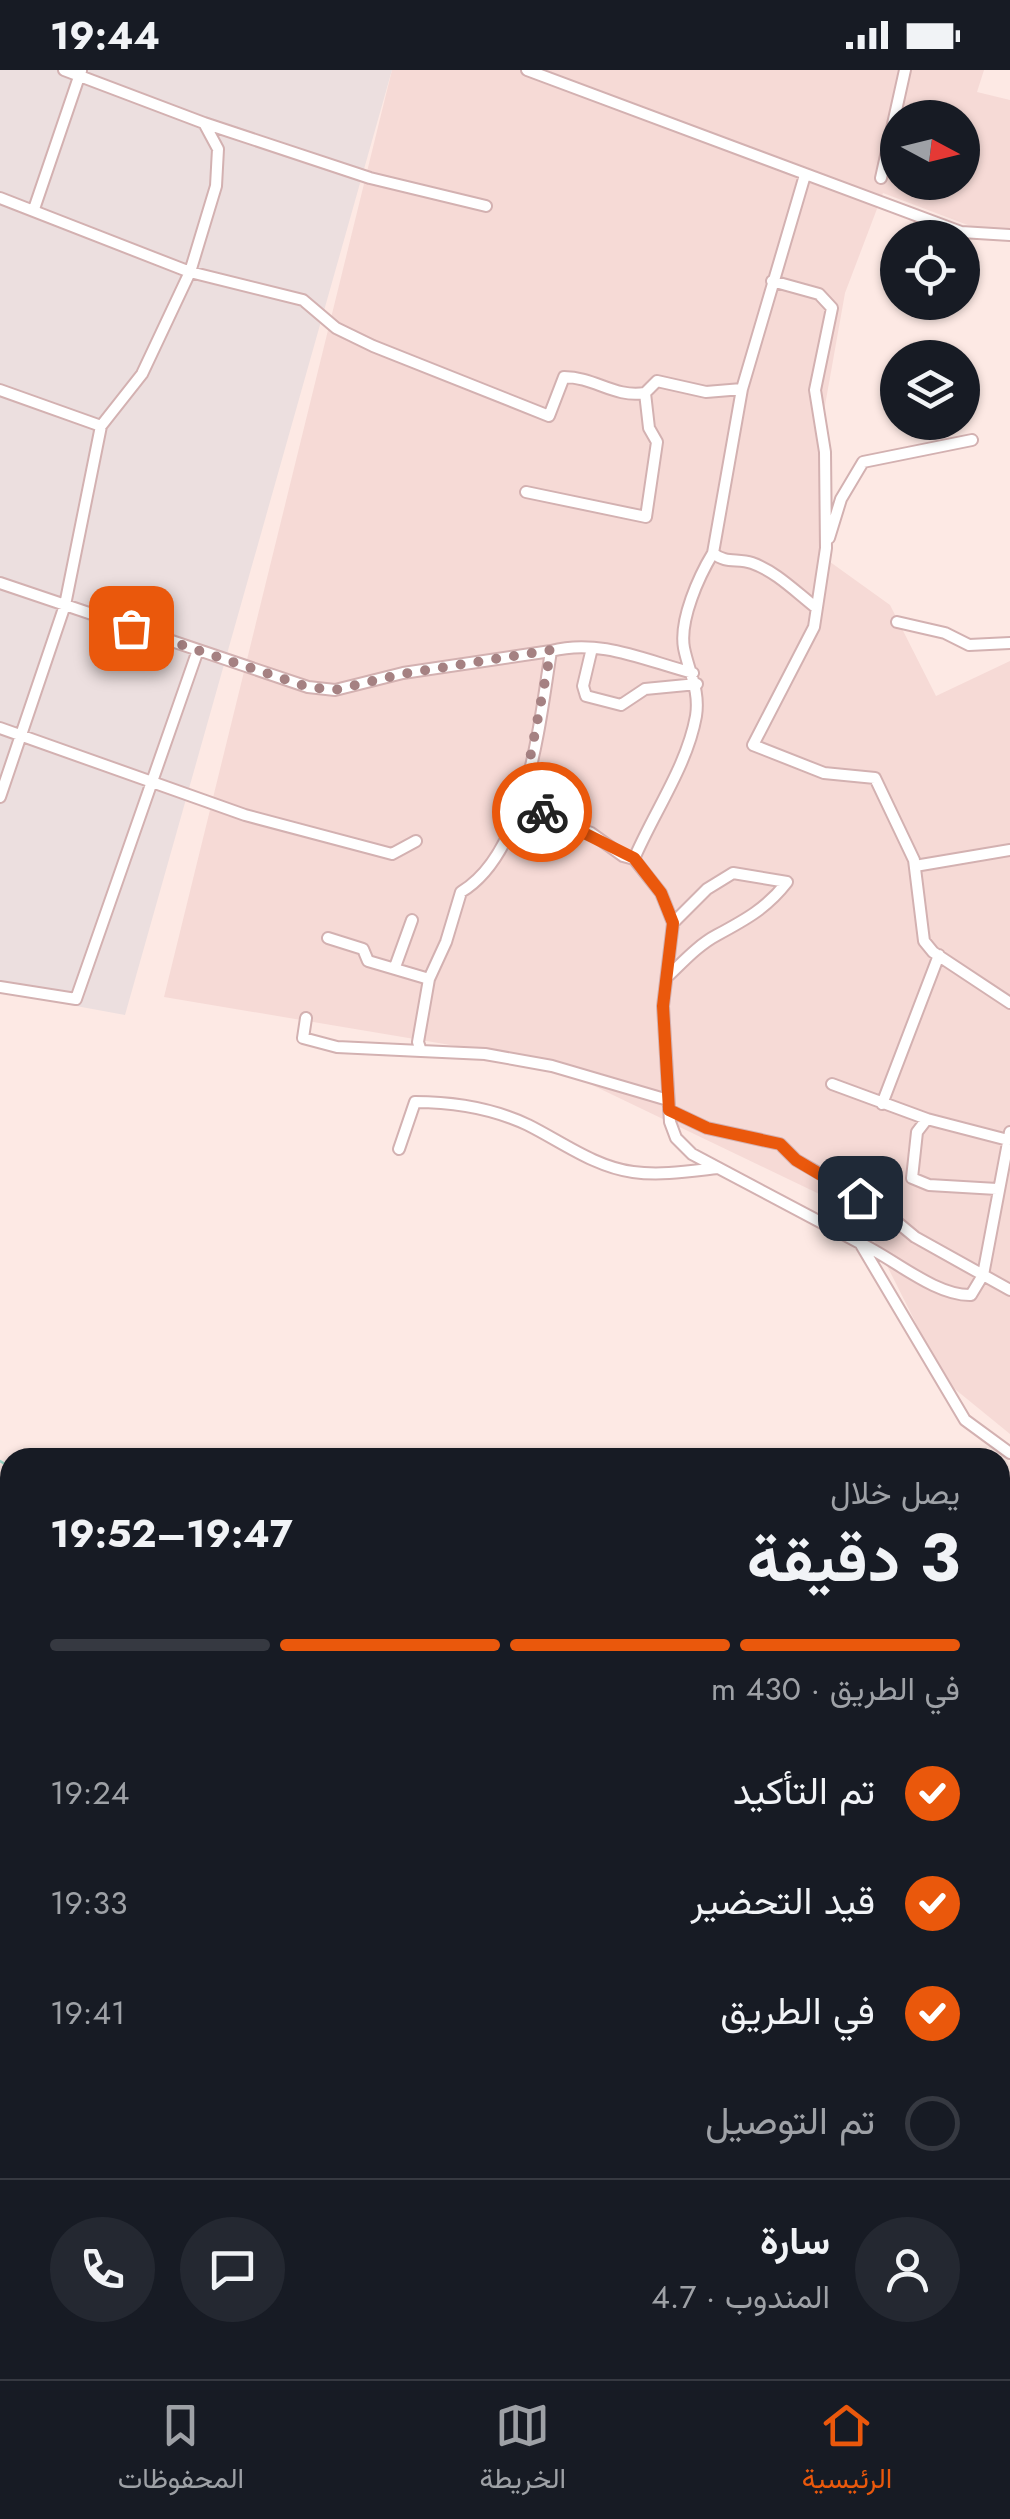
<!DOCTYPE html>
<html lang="ar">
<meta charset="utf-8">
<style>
body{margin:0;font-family:Jost,Vazirmatn,sans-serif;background:#242831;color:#f1f3f6;direction:rtl;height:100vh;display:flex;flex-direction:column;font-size:38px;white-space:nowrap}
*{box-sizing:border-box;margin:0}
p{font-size:32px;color:#9ea1a6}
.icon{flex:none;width:55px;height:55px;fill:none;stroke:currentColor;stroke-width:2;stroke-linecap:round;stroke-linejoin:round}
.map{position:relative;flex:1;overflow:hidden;direction:ltr}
.side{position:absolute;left:0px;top:1378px;width:1010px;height:932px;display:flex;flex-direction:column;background:#171b24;border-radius:30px 30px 0 0;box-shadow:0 2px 8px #0004;direction:rtl}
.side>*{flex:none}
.needle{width:65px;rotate:97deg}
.controls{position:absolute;left:880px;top:30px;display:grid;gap:20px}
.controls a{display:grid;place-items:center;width:100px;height:100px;border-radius:50%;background:#171b24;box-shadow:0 2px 8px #0004;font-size:50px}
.pin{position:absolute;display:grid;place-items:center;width:85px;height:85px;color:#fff;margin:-42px;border-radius:20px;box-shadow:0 5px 15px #0006}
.courier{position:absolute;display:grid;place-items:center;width:100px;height:100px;margin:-50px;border:8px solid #ea580c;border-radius:50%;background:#fff;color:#222;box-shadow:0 2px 12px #0007}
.summary em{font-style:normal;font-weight:700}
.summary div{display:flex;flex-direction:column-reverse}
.summary{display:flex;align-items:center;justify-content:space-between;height:170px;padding:0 50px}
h1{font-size:65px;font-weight:700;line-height:75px}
.bar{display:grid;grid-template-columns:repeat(4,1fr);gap:15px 10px;align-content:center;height:120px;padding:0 50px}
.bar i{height:12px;border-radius:8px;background:#363941}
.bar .active{background:#ea580c}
.bar p{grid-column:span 4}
.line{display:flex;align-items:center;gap:25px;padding:0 50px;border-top:2px solid #363941}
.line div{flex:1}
.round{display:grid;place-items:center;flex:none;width:105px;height:105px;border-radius:52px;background:#242831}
ol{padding:0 50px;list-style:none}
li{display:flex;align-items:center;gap:30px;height:110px}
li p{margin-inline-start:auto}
li .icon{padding:10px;border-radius:50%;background:#ea580c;color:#fff;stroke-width:4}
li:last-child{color:#9ea1a6}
li i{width:55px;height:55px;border:5px solid #363941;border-radius:50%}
.status{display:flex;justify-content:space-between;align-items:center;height:70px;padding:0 50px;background:#171b24;direction:ltr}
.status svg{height:28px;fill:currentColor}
.tab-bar{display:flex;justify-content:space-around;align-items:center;height:140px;border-top:2px solid #363941;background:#171b24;font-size:28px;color:#9ea1a6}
.tab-bar a{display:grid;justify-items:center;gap:5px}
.tab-bar .active{color:#ea580c}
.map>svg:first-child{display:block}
</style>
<div class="status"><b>19:44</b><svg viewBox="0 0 49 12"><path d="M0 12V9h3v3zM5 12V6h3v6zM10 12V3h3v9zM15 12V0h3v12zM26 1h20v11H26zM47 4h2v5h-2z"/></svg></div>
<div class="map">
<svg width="1010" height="2309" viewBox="0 0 1010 2309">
<rect width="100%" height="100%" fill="#fde9e4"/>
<path fill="#f6dad6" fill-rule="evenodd" d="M392,0H984L977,22L1010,30V159L981,160L883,123L845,223L824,341L819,484L890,535L936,626L1010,591V1364L945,1311L861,1144L540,990L164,927ZM898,48H962V112H898Z
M0,2287L10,2289V2300H52L87,2309H0Z"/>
<path fill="#ecdfdf" d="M0,0H392L125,945L0,922Z
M0,1596L10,1597V2289L0,2287Z
M52,2300H134L133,2309H87Z"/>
<path fill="#fbd7eb" d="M691,2300H814L797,2309H696Z"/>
<path fill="#e4ebc3" d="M1000,1701L1010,1704V1777L1000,1773Z"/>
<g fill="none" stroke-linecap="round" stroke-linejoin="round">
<path stroke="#9ed9c8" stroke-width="2.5" d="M0,1391L10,1397
M1000,1688L1010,1692"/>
<g stroke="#d3b1b1" stroke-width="14">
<path id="minor" d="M527,0L961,162L1010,165
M204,53L370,108L486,136
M805,105L742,319L713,483C699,506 679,550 684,578C689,603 700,620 696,646C687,696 654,742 634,789L661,823L673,853L663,936L670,1052L676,1068L692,1084L860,1173L965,1350L1010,1383
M881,108L905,0
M0,128L190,202L303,230L336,258L373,276L549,346L564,307C595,307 614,328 645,323
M34,139L81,1
M772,211L819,224L832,238L815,320L825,382L826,478L814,557L753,675L824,703L875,708L914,790L924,871L933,882L1010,933
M0,320L101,356
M526,422L646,447L657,372L649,358L645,323L657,311L706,322L742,319
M829,468L841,429L863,392L972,370
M713,483C726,494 737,488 752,493C775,501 795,521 814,536
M0,513L308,617L335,620L403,603L551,581
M897,552L945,563L969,575L1010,573
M592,578L583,616L586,626L621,635L645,619L697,614
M0,658L245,745L392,784L416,771
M0,727L65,535L101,356L142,304L190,202L216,116L218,79L204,53L64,0
M521,735L591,763L623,786L634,789
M915,796L1010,780
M328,868L363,879L368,891L429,909
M395,897L412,850
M667,907C682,893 698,875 717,865C745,850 767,838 787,812L733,803L707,819L673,853
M0,917L76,929L198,580
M306,948L303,968L337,977L421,981
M832,1014L927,1049
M668,1030L552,996L485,984L421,981L418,972L429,909L446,872L461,822C527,783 540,651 551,581C600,568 646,591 693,603
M882,1034L939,885
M669,1040L707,1058L780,1074L796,1090L880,1138L915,1167L1010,1220
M399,1079L415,1032C455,1032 492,1038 528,1055C562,1072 595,1097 633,1102C661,1106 691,1101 718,1098
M997,1119L929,1115L912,1108L917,1062L927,1049L1008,1070
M860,1173C893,1188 935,1226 971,1225L983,1205L1010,1062
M1000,1492L1010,1473
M0,1893L10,1912
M143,2309L145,2300"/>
</g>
<g stroke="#d9b0b0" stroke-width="18">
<path id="secondary" d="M0,1562H10
M0,1579L10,1580
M1000,1782L1010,1787
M1000,1801L1010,1806"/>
</g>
<use href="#minor" stroke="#fff" stroke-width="10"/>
<use href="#secondary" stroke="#fff" stroke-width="14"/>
</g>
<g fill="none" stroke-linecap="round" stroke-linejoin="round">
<path stroke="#a58182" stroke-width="10" stroke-dasharray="0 18" d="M131,558L308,617L335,620L402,604L551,580L521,735L542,742"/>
<path stroke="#ea580c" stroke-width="12" d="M542,742L634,788L661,823L673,853L663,936L669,1040L707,1058L780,1074L796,1090L860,1128"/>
</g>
</svg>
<div class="controls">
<a><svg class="needle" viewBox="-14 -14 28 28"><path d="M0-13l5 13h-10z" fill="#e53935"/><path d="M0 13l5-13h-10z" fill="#9ea1a6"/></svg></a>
<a><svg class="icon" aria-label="locate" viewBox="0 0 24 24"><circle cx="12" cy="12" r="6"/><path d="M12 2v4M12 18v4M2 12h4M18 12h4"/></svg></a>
<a><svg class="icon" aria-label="layers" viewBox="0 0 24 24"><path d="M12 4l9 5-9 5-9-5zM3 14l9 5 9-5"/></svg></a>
</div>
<div class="pin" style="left:131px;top:558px;background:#ea580c"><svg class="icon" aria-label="bag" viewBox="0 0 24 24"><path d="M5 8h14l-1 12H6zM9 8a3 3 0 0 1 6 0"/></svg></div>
<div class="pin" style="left:860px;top:1128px;background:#1f2937"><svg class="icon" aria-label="home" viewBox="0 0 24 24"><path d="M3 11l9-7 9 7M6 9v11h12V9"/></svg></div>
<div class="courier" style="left:542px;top:742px"><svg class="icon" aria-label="bike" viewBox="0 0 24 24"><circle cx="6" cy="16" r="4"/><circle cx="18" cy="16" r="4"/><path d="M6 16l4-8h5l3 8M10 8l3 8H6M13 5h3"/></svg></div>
<section class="side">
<div class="summary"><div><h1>3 دقيقة</h1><p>يصل خلال</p></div><em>19:47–19:52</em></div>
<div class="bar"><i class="active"></i><i class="active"></i><i class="active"></i><i></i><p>في الطريق · 430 m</p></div>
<ol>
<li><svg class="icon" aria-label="check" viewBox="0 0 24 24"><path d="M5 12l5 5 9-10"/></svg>تم التأكيد<p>19:24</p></li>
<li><svg class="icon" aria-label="check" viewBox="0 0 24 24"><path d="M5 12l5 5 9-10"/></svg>قيد التحضير<p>19:33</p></li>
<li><svg class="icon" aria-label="check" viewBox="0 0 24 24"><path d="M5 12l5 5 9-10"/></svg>في الطريق<p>19:41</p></li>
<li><i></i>تم التوصيل</li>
</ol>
<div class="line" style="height:180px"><a class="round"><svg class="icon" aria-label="person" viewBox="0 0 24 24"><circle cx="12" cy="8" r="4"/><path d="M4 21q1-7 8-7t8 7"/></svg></a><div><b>سارة</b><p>المندوب · 4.7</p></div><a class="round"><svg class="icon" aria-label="chat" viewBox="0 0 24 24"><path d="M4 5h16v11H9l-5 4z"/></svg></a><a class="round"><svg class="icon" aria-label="phone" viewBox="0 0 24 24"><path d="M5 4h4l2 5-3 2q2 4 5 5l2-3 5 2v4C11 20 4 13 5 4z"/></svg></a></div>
</section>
</div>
<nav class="tab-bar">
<a class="active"><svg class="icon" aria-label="home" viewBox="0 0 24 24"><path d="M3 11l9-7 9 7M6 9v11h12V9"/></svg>الرئيسية</a>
<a><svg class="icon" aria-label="map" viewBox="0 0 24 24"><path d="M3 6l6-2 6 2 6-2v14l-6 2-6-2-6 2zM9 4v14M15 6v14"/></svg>الخريطة</a>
<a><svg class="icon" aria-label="saved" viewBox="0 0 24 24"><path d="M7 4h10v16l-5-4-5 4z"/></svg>المحفوظات</a>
</nav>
